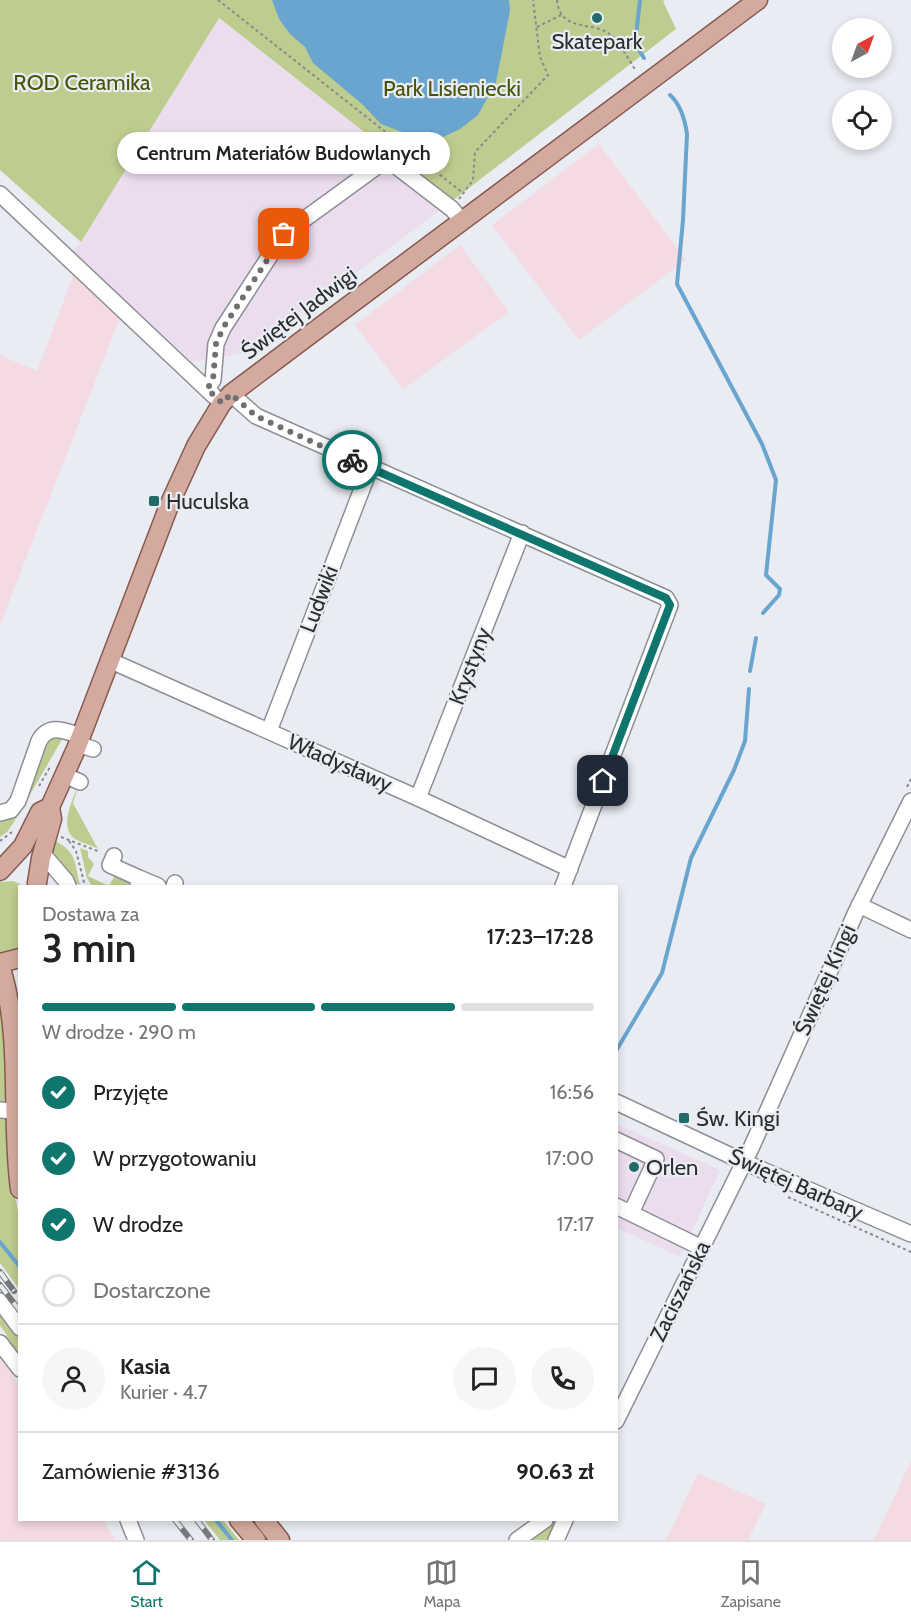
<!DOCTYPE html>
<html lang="pl">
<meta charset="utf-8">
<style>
body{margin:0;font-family:Cabin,sans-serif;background:#f6f6f6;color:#222;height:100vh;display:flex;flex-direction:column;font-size:22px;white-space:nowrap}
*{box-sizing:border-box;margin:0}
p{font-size:20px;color:#767676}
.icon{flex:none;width:33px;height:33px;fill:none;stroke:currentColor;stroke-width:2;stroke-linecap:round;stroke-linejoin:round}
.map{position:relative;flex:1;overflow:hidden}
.details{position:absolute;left:18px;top:885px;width:600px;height:636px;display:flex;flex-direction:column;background:#fff;border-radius:0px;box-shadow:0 3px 9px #0003}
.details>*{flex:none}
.needle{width:39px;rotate:41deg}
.controls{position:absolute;left:832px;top:18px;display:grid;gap:12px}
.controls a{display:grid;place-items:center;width:60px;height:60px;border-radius:50%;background:#fff;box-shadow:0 3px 9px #0003;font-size:30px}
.pin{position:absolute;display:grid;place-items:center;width:51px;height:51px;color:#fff;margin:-26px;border-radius:12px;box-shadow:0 3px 9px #0006}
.courier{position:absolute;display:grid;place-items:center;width:60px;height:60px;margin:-30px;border:4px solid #0f766e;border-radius:50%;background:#fff;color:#222;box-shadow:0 2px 8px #0007}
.bubble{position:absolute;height:42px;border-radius:21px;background:#fff;box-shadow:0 3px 9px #0003;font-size:20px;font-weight:600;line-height:42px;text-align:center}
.summary em{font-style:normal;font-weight:600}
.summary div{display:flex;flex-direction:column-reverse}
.summary{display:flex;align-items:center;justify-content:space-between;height:102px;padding:0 24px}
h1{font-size:39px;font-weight:600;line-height:45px}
.bar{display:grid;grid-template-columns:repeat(4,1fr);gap:9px 6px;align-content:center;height:72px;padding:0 24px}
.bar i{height:8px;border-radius:4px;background:#e0e0e0}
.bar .selected{background:#0f766e}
.bar p{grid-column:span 4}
.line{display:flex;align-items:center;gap:15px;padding:0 24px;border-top:2px solid #e0e0e0}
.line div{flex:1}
.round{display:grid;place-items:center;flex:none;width:63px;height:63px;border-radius:32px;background:#f6f6f6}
ol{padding:0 24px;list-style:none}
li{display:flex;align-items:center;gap:18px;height:66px}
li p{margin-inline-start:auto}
li .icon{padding:6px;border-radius:50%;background:#0f766e;color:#fff;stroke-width:4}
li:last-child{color:#767676}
li i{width:33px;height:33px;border:3px solid #e0e0e0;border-radius:50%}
.tabs{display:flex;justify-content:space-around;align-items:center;height:84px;border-top:2px solid #e0e0e0;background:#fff;font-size:16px;color:#767676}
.tabs a{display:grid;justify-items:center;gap:3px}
.tabs .selected{color:#0f766e}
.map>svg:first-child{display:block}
</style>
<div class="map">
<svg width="911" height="1540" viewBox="0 0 911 1540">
<rect width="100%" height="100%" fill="#e9ecf2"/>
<path fill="#ebdcee" d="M218,18L452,201L250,352L192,362L72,252L81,242Z
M617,1124L720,1170L680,1257L617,1228Z"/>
<path fill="#f4dae2" d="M599,144L686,260L579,340L492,225Z
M460,245L509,312L403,389L355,325Z
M75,271L121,315L0,625V355L37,371Z
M0,1357L19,1384L20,1520H105L106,1527L116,1540H0Z
M911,1461V1540H874Z
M698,1473L766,1504L748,1540H666Z"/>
<path fill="#bdcc8f" d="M0,0H665L663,1L676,29L452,201L219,18L81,242L0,170Z
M64,736L16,819L7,832L0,837V817L47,738Z
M79,784L73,803L98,849C91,845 82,843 75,839C58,827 73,799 79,784Z
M51,839C77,851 74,860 80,885L72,881L53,855Z
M80,848L88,851V857L94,864L88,876L109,886L114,877L118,875L131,880L130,886H92L87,878Z
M13,881L24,886H20L19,951L2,954L0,953V882Z
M0,990L7,1047L8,1098L0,1104Z
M0,1115L8,1121L11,1176L19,1217V1289L0,1263Z
M0,1310L19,1336V1356L5,1338L7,1335L0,1326Z
M204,1520H223L239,1540H220Z
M555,1521L548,1540H529Z"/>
<path fill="#69a5cf" d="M272,0H509L510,11L496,82L478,115L460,129L443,137L405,133L381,124L362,104L313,63L305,47L290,34L279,19Z"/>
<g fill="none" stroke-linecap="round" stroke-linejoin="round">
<path stroke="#69a5cf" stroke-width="4" d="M640,0L635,44L644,58
M670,95C680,104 685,120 687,134L683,220L677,284L762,444L776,480L766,575L780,589L779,595L763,613
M750,671L756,638
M616,1051L662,973L691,858L734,770L745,741L749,689
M0,1242L20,1267
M216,1520L232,1540"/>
<g stroke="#8d8f95" stroke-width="18">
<path id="minor" d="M0,194L214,396
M207,389L213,380L216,344L223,328L284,234L379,165L388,163L396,166L452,209L462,221
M231,394L256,416L666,598L670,605L563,886
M109,660L418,798L570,869
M269,731L370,468
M77,744L93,749
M64,775L80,782
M418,798L522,533
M0,813L11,810L18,801L39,741C49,723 65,731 80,736
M42,853L66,881L68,886
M114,856L110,865L139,878
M138,886L139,878L158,886
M174,886L175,883
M859,905L911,930
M616,1102L744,1162L911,1234
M0,1110L15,1111
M616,1140L656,1159L631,1213
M616,1206L702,1248
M0,1301L20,1328
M0,1343L20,1369
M616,1421L752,1146L856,912L911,801
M128,1520L136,1540
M517,1540L545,1520
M556,1540L565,1520"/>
</g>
<g stroke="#865a4f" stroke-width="21">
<path id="major" d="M0,871L23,846L40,812L50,807
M37,883L41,858L52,819L50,807L76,749L170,503L196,446L222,403L231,394L304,339L758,0
M0,963L20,958
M0,965C23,1037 10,1115 20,1189
M239,1520L256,1540
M264,1520L280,1540"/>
</g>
<path stroke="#888a8e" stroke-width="2" stroke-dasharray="3 3" stroke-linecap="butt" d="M218,0L463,193
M557,0C560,34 596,20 612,36C621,45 629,60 636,71
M537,27L561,15
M459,199L473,180L475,152L548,75L540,57L533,0
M39,786L50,767
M907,787L911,779
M61,837L100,852
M0,841L12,832
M69,841L76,851L85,886
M788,1197L911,1252"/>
<use href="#minor" stroke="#fff" stroke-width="15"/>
<use href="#major" stroke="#d4aaa0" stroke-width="18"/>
<g stroke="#77797d" stroke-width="6">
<path id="rail" d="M0,1272L14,1291
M0,1285L20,1311
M175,1520L191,1540
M197,1520L212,1540"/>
</g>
<use href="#rail" stroke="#e9ecf2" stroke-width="4" stroke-dasharray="11" stroke-linecap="butt"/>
</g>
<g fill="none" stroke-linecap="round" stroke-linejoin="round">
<path stroke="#6e7073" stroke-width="6" stroke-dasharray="0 10.8" d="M284,234L223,328L216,344L213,380L207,389L222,403L231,394L256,416L352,460"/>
<path stroke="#0f766e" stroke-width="8" d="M352,460L666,598L670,605L603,781"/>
</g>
<g fill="#216c6b" stroke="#e9ecf2" stroke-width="2">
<circle cx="597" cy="18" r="6"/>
<rect x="148" y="495" width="12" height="12" rx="3"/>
<rect x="678" y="1112" width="12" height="12" rx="3"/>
<circle cx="634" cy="1167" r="6"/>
</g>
<g text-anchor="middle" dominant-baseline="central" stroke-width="4.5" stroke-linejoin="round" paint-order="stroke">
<g font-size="22" fill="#2c2d2f" stroke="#e9ecf2" text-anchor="start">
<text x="597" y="41" text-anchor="middle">Skatepark</text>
<text x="166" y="501">Huculska</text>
<text x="696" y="1118">Św. Kingi</text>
<text x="646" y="1167">Orlen</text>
</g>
<g font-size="22" fill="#475306" stroke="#e9ecf2">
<text x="82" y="82">ROD Ceramika</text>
<text x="452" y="88">Park Lisieniecki</text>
</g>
<g font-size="22" fill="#2c2d2f" stroke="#e9ecf2">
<text transform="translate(299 313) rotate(-37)">Świętej Jadwigi</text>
<text transform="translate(319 599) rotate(-69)">Ludwiki</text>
<text transform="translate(470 666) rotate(-69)">Krystyny</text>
<text transform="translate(340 763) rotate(24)">Władysławy</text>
<text transform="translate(825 980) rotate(-66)">Świętej Kingi</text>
<text transform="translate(796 1184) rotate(24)">Świętej Barbary</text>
<text transform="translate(680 1291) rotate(-64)">Zaciszańska</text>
</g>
</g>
</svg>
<div class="controls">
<a><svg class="needle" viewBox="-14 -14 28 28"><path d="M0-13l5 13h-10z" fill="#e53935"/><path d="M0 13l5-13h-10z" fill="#767676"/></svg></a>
<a><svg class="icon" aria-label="locate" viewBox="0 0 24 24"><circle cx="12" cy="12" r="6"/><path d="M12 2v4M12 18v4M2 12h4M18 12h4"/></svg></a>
</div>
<div class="pin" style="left:284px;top:234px;background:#ea580c"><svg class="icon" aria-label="bag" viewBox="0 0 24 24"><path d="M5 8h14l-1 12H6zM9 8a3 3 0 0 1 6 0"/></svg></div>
<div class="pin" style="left:603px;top:781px;background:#1f2937"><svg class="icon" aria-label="home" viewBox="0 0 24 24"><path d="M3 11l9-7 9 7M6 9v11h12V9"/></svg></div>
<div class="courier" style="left:352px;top:460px"><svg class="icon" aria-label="bike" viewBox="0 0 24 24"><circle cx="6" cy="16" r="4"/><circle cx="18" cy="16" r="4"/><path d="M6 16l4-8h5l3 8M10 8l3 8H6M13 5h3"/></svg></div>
<div class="bubble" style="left:117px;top:132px;width:333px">Centrum Materiałów Budowlanych</div>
<section class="details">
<div class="summary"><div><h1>3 min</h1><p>Dostawa za</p></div><em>17:23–17:28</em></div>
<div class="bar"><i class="selected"></i><i class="selected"></i><i class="selected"></i><i></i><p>W drodze · 290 m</p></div>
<ol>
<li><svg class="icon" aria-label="check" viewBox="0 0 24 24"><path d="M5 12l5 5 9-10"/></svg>Przyjęte<p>16:56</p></li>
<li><svg class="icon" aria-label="check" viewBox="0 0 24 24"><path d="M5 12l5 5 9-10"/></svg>W przygotowaniu<p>17:00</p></li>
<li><svg class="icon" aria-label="check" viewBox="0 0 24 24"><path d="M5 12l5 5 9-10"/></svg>W drodze<p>17:17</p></li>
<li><i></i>Dostarczone</li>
</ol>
<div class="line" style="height:108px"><a class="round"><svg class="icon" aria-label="person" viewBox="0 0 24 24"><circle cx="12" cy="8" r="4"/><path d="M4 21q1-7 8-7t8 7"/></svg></a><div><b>Kasia</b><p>Kurier · 4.7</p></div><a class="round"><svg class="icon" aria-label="chat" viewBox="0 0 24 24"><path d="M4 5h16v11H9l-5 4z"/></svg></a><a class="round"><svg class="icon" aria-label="phone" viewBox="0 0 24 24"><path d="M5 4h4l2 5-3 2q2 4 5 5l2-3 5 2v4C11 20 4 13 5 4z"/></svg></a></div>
<div class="line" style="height:78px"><div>Zamówienie #3136</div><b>90.63 zł</b></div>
</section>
</div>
<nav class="tabs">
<a class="selected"><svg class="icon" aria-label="home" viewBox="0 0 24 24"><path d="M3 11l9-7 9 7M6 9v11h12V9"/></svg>Start</a>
<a><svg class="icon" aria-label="map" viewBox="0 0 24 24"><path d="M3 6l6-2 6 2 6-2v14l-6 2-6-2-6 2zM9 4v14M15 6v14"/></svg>Mapa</a>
<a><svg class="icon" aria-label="saved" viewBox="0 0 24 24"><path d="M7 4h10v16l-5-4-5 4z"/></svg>Zapisane</a>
</nav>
